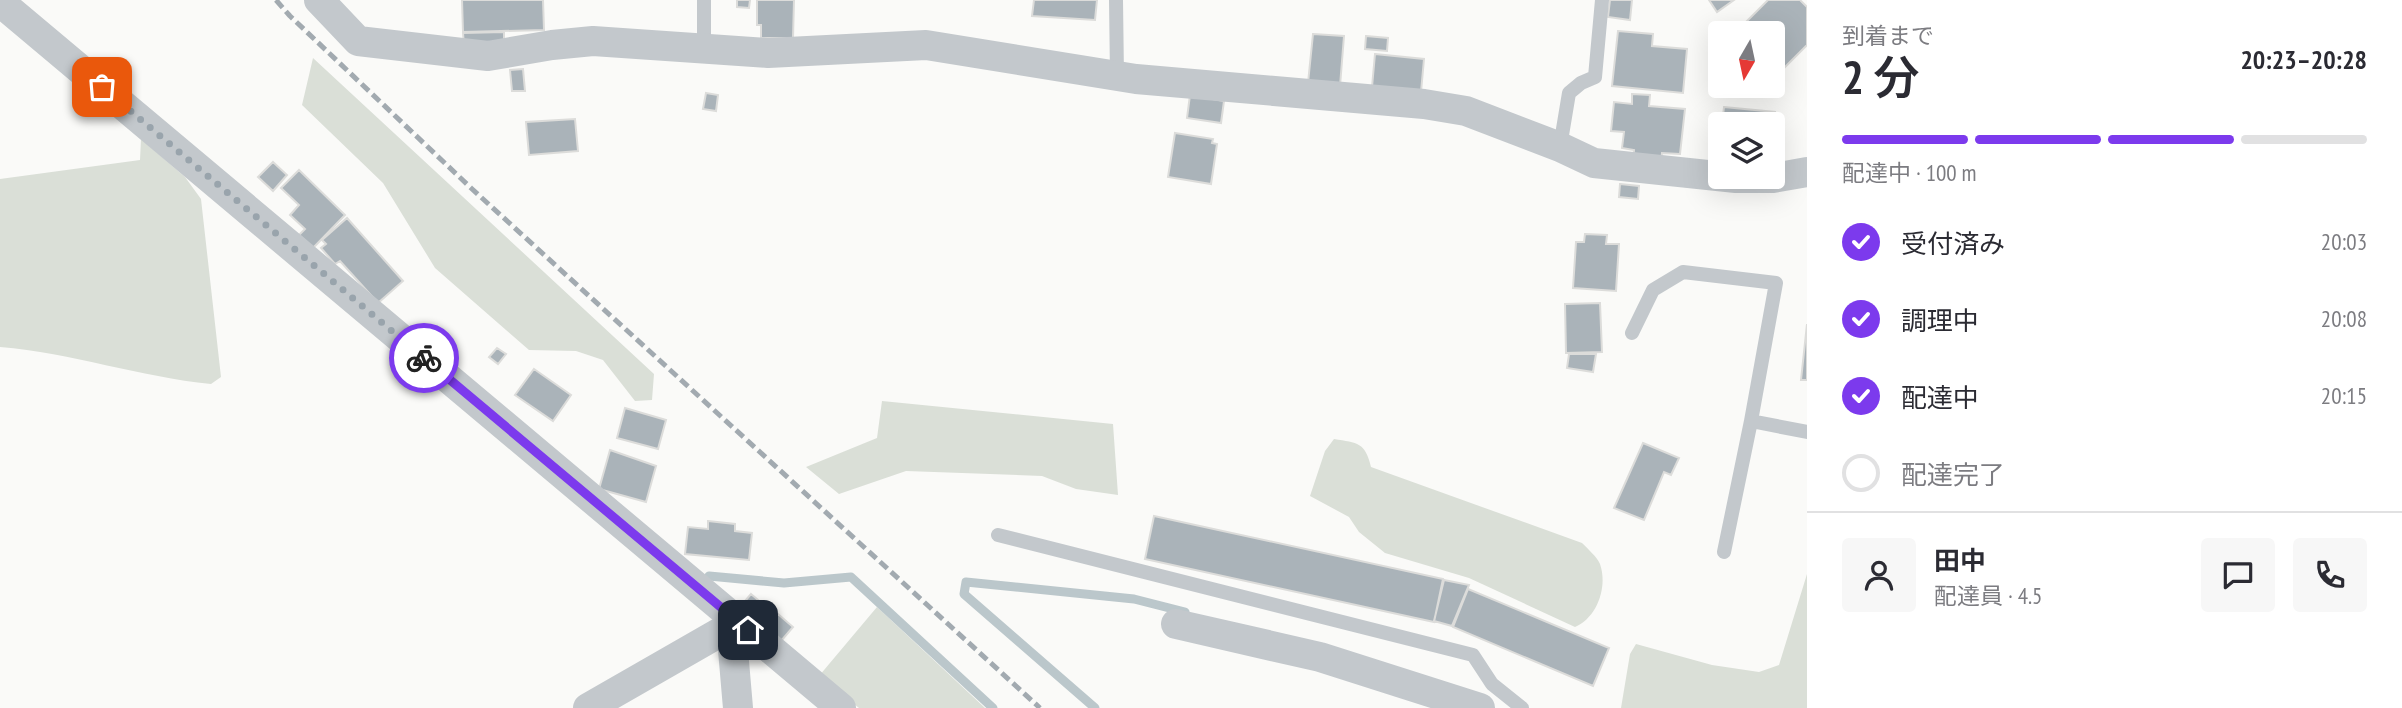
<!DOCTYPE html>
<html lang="ja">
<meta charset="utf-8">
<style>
body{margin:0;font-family:"PT Sans Narrow","Noto Sans JP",sans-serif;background:#f7f7f7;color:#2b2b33;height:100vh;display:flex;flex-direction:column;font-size:26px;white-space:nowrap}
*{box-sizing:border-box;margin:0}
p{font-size:23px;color:#7c7c81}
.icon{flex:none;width:38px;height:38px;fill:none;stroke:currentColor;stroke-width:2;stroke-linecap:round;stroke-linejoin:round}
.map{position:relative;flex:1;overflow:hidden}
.details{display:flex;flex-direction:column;background:#fff;width:595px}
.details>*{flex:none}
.needle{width:46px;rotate:189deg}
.fabs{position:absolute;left:1708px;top:21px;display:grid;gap:14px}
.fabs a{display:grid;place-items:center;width:77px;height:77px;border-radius:7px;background:#fff;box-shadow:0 7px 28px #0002;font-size:35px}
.pin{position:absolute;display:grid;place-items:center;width:60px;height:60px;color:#fff;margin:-30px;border-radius:14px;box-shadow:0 4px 10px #0006}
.courier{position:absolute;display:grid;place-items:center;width:70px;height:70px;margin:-35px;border:5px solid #7c3aed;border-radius:50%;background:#fff;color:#222;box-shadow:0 2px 9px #0007}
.head em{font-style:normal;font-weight:600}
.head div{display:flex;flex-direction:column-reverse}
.head{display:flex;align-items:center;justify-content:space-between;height:119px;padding:0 35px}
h1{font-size:46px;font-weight:600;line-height:52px}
.bar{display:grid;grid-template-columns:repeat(4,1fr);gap:10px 7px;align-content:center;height:84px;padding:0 35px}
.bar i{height:9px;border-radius:5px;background:#e1e1e2}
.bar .on{background:#7c3aed}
.bar p{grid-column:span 4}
.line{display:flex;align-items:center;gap:18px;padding:0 35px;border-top:2px solid #e1e1e2}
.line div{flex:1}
.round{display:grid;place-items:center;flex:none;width:74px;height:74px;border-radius:7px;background:#f7f7f7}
ol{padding:0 35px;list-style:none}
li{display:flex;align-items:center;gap:21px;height:77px}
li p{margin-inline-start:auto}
li .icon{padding:7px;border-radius:50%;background:#7c3aed;color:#fff;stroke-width:4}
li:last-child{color:#7c7c81}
li i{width:38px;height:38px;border:4px solid #e1e1e2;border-radius:50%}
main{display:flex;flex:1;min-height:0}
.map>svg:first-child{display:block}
</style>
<main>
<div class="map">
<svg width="1807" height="708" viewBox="0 0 1807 708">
<rect width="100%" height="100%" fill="#fafaf8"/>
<path fill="#dadfd7" d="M313,58L654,374L652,400L635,401L603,360L576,351L529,350L435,268L383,183L302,105Z
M141,139L185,177L201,199L221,377L211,384C140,377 72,353 0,347V179L140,160Z
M882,401L1113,424L1118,495L1076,489L1042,476L906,471L839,494L806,467L877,438Z
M1334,439C1358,443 1365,442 1371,467L1582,543C1588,549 1597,557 1600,564C1608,587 1597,618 1575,627L1469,578L1385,553L1359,532L1349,517L1310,496L1325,451Z
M1807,574V708H1621L1630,654L1636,644L1712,665L1759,672L1779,665Z
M877,607L985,708H859L819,676Z"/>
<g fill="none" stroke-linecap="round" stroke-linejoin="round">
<path stroke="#bbc7cb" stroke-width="9" d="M709,576L784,583L851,577L993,708
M1095,708L964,594L966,582L1134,599L1185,612"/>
</g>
<path fill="#aab3b9" stroke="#dcdcda" stroke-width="2" d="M462,0H543L544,30L463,32Z
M737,0H750L749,8L737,7Z
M757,0H794L793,38H761V25H757Z
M1034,0H1097L1095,20L1032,16Z
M1610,0H1632L1630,20L1608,17Z
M1709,0H1734L1717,12Z
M1768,0H1800L1807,7V45L1782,70L1773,61V33H1735Z
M1618,31L1653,34L1652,46L1687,49L1683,93L1612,86Z
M504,32V44L464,45L463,33Z
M1313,34L1344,36L1340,86L1308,83Z
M1366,36L1388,38L1387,51L1365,49Z
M1375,54L1424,59L1421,92L1372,87Z
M523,69L525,91H512L510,70Z
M706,93L718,95L716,111L703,109Z
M1632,94L1650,95L1649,106L1685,109L1680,154L1662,153L1661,162L1633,160L1634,150L1622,148L1624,132L1611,131L1614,102L1632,104Z
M1190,95L1224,101L1221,123L1187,118Z
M1724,107L1775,112L1773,135V124H1722Z
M575,119L578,151L529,155L526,122Z
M1175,133L1213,139L1212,143L1217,144L1211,184L1168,177Z
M273,162L287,175L273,191L258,177Z
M299,170L345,215L313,248L299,235L305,229L290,215L299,205L281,188Z
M1620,184L1639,186L1638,199L1619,197Z
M347,218L403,281L378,303L340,261L335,264L321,248L326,244L322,240Z
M1585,234L1607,235L1606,244H1619L1616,291L1573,288L1576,242H1584Z
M1600,303L1602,352L1566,353L1565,304Z
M1807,324V380H1801Z
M497,348L506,354L498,364L489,357Z
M1569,354H1596L1593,372L1567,368Z
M534,369L571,395L553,421L515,395Z
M625,408L666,420L658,449L617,438Z
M1643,443L1679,458L1671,475L1664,472L1644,520L1614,508Z
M610,450L656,466L646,502L599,489Z
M1154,516L1443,579L1434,622L1145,559Z
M708,521L735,524V531L752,533L749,560L685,554L688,527L708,529Z
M1444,580L1469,585L1452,626L1434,621Z
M1468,589L1609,648L1593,686L1453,627Z
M751,594L764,605L752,618L740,607Z
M778,614L793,627L781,641L766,629Z"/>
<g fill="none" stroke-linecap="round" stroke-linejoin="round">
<path stroke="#c3c8cc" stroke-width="14" d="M704,0V49
M1116,0L1117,76
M1560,147L1569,93L1581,83L1595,77L1602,0
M1632,333L1653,290L1683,272L1776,283L1751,421
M998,535L1473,655L1492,684L1522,708
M1724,552L1751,421L1807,432"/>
<path stroke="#c3c8cc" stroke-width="30" d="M319,0L358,41L488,56L552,45L593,41L768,53L926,45L1136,79L1424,104L1466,111L1560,147L1594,163L1736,178H1773L1807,172
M0,2L841,708
M730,615L738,708
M1176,624L1320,657L1480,708
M588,708L731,626"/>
<path stroke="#a2aab0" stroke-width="5" stroke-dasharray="10 5" stroke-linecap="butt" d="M276,0L290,16L471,188L1040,708"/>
</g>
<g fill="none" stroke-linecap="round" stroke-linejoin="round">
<path stroke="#99a4ac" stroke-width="7" stroke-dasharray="0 12.6" d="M102,87L424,358"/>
<path stroke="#7c3aed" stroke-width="9" d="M424,358L748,630"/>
</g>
</svg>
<div class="fabs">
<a><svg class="needle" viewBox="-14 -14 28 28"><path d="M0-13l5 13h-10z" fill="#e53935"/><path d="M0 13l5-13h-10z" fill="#7c7c81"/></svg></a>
<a><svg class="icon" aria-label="layers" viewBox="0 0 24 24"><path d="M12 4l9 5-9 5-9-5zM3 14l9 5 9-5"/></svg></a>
</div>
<div class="pin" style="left:102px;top:87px;background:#ea580c"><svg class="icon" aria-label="bag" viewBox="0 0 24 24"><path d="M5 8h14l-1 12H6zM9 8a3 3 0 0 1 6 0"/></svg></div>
<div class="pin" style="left:748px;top:630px;background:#1f2937"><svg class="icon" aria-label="home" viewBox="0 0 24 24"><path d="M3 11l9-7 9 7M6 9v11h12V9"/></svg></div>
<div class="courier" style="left:424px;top:358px"><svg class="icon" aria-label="bike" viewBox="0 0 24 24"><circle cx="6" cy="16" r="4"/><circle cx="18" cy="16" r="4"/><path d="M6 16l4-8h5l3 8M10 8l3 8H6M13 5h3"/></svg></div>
</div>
<section class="details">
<div class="head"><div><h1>2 分</h1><p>到着まで</p></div><em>20:23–20:28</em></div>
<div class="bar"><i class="on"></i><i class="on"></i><i class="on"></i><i></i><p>配達中 · 100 m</p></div>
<ol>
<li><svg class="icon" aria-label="check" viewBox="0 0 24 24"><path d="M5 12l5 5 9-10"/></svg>受付済み<p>20:03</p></li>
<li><svg class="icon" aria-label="check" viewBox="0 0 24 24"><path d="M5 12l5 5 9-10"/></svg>調理中<p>20:08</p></li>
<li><svg class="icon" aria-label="check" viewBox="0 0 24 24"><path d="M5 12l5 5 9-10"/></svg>配達中<p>20:15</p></li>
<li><i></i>配達完了</li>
</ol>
<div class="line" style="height:126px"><a class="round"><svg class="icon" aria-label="person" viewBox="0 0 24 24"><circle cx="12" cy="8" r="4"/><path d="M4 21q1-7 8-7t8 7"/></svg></a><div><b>田中</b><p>配達員 · 4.5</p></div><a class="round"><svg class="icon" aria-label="chat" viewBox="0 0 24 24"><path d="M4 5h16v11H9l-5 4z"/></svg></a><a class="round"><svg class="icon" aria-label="phone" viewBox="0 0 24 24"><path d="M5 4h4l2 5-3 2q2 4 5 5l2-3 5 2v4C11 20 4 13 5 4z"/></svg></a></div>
</section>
</main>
